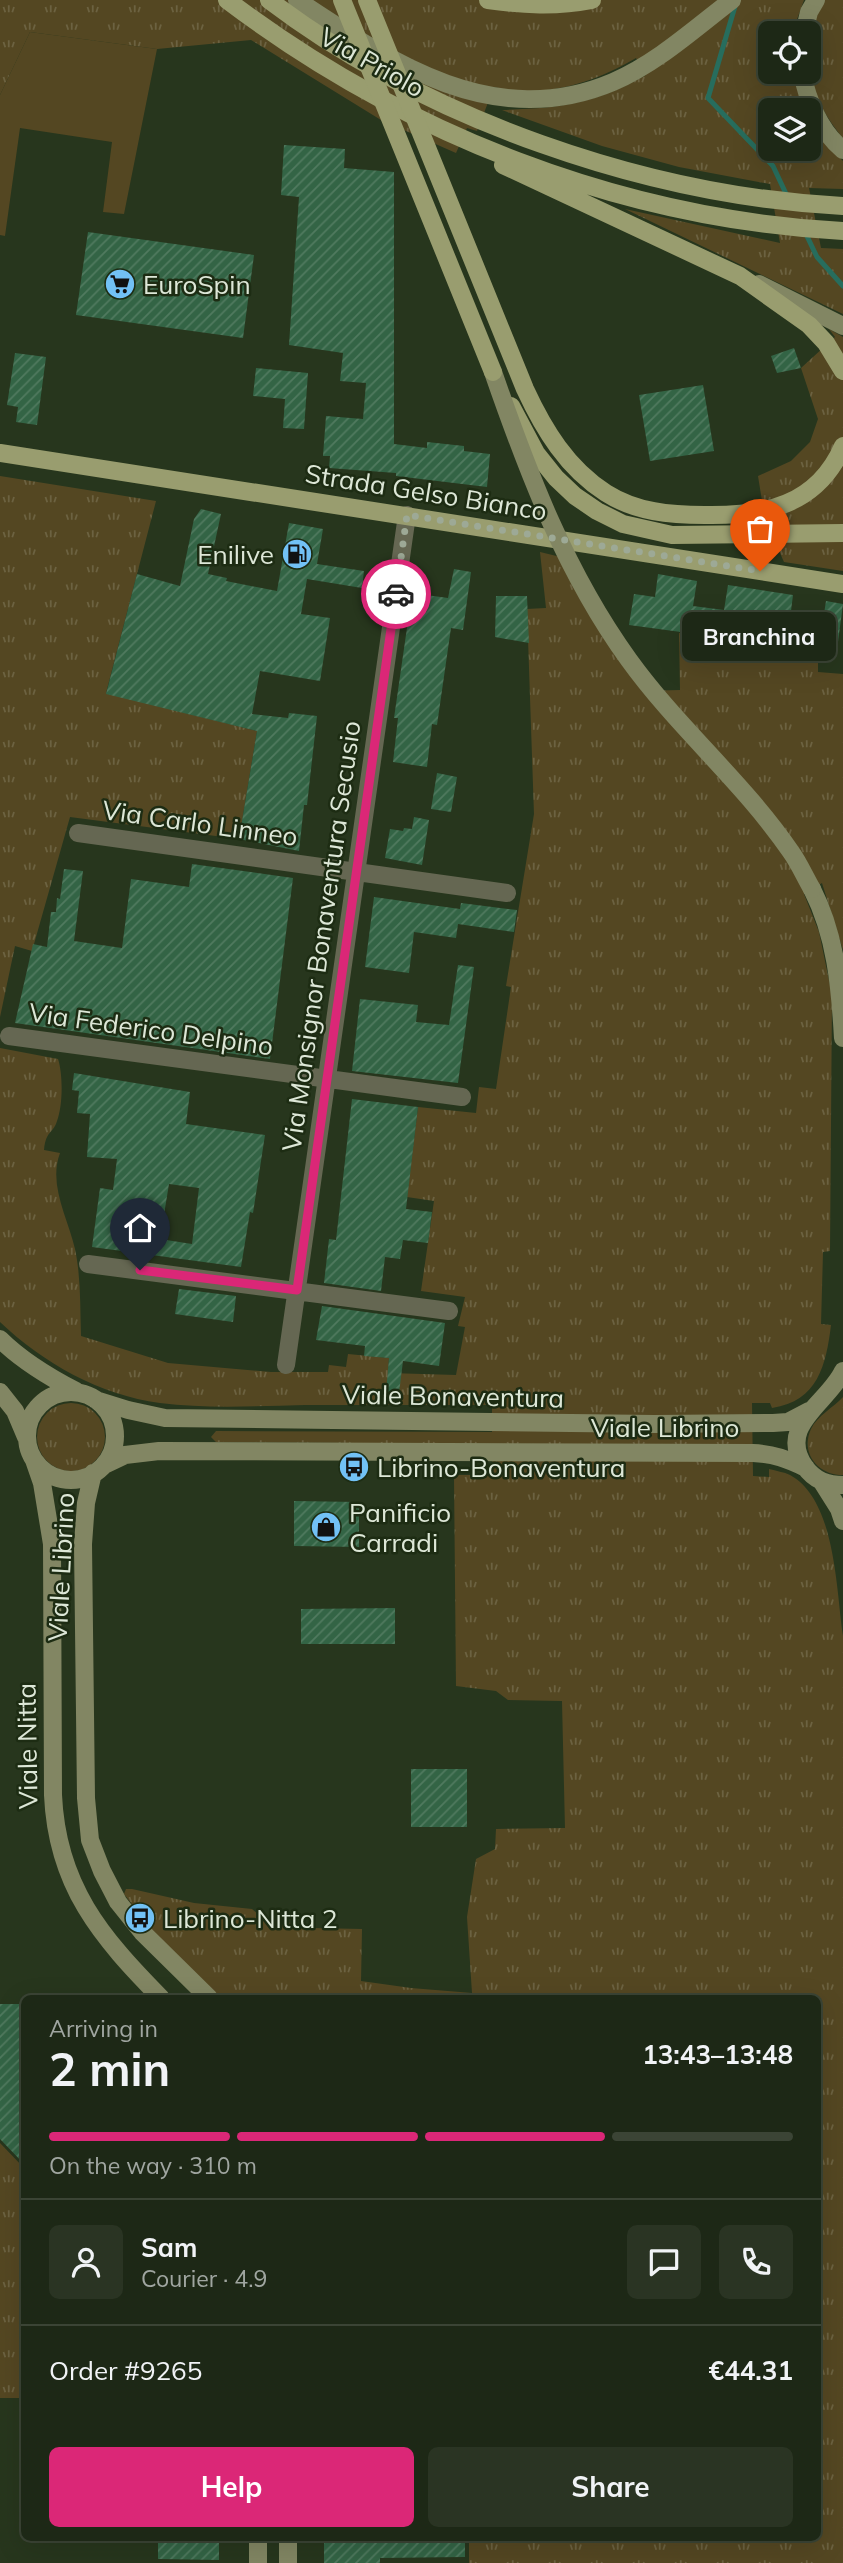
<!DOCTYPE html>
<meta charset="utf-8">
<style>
body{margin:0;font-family:Mulish,sans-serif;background:#2a3423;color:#f1f3f6;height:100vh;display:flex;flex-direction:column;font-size:26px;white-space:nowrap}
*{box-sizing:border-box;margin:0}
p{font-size:23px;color:#a0a6a1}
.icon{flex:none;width:38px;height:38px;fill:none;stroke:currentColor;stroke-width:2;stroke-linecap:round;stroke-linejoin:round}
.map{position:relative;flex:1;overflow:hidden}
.panel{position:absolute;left:21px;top:1995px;width:800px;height:546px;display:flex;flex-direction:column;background:#1d2816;border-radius:10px;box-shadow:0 7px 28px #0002,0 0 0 2px #3b4435}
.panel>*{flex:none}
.buttons{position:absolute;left:758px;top:21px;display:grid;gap:14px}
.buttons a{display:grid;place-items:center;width:63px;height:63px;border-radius:10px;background:#1d2816;box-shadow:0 7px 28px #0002,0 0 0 2px #3b4435;font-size:35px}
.pin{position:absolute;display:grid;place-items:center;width:60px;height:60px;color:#fff;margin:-72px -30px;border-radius:50% 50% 50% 0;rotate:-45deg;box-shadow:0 0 7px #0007}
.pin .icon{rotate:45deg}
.courier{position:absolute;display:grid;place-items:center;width:70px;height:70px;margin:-35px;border:5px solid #db2777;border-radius:50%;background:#fff;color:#222;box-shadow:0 2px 9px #0007}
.bubble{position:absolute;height:49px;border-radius:10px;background:#1d2816;box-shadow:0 7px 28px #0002,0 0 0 2px #3b4435;font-size:23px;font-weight:700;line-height:49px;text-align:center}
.headline em{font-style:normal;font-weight:700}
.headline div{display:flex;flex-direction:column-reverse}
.headline{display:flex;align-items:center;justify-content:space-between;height:119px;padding:0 28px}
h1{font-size:46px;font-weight:700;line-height:52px}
.bar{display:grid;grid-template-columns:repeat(4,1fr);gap:10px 7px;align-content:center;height:84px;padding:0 28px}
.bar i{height:9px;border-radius:5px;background:#3b4435}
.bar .active{background:#db2777}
.bar p{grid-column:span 4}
.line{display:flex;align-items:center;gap:18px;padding:0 28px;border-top:2px solid #3b4435}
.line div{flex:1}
.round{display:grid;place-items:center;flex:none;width:74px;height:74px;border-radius:10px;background:#2a3423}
.action{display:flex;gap:14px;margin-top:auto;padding:14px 28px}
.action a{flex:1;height:80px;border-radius:10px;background:#db2777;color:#fff;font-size:28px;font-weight:700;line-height:80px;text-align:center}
.action a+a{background:#2a3423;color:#f1f3f6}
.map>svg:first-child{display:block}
</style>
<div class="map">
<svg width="843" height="2563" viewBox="0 0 843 2563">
<defs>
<pattern id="grass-tufts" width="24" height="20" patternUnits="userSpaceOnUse" patternTransform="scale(1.75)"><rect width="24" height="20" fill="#544722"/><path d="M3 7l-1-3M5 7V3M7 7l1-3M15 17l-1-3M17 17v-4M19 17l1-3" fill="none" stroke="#6c6241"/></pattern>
<pattern id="building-hatch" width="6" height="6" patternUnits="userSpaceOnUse" patternTransform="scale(1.75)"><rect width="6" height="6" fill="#336445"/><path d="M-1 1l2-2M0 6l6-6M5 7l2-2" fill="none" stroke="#507a5f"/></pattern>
</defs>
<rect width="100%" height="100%" fill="#27361d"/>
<path fill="url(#grass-tufts)" d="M0,0H804L792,33H770V72H792L804,110H770V149H808L809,121L824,142L843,161V189L809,188L821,248L843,249V314L625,209L780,243L770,184L679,167L602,146L502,110C561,108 594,104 646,75L636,58C593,83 544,99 494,87L477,131L467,128L456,153L381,120L251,40L157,49L30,32L0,95Z
M825,0H843V138C808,95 795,51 825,0Z
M829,329L843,337V571L784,562L765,519L758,476L791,461L810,442L818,419L801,368L835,337Z
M0,476L156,501L106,693L257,731L239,839L70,817L32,951L15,946L0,1017Z
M540,552L577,561L642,691L680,690L679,633L769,644L818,655V672L843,674V950L822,883L804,894L819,932L832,995L830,1251L823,1252L821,1324L831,1325C826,1365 818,1401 772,1408L770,1403H752L753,1476L769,1477V1469C776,1471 784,1472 790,1475C836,1500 836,1590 843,1636V2563H469V2538H817V1998H220L152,1930L124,1894L126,1889H132L194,1903L252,1909L260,1916L312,1928L362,1929L361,1981L411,1988L472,1993L467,1917L476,1859L495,1849L496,1829L565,1828L562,1701L508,1700L496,1691L456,1686L454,1475H493L492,1444L236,1442H216L211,1437L216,1431L492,1432V1405C429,1405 367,1405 304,1405C257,1406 207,1409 160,1403C100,1395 43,1363 0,1322V1048L58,1059C63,1074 63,1105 57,1121C53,1134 46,1130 44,1150L60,1153C48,1185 68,1218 75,1249C81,1277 80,1307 81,1336L168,1363L271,1372H328L329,1365L346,1367L348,1354L389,1358L388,1373L456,1375L465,1327L458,1326L465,1297L421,1291L434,1201L407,1197L418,1107L476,1113L479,1087L496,1089L511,987L506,986L534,814L527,609L546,608Z
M843,1397V1475C818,1475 800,1453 811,1429C817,1416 834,1407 843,1397Z
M37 1437a34 34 0 1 1 68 0a34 34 0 1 1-68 0Z
M0,2143L24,2168V2398H0Z"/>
<path fill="#544722" d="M30,32L157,49L124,214L103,212L112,142L20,128L5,236L0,235V95Z"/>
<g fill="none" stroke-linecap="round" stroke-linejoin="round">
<path stroke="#276d5d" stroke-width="5" d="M736,3L708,98L773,166L788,198
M805,232L817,257L843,286"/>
</g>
<path fill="url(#building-hatch)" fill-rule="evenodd" d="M284,145L345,149L344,168L394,172V444L427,448V442L464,446V451L490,454L487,487L396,476V473L329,468L330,456H323L326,416L363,419L366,383L340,381L343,353L289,345L299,197L281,195Z
M88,232L254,255L243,338L76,315Z
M794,348L801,368L777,373L771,356Z
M15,353L46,357L37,425L16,422L18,407L7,405Z
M256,368L308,373L304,429L283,428L285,399L253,396Z
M703,385L714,451L650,461L639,395Z
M201,509L221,514L208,574L227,578L226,581L277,591L289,523L323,529L317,564L364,571L362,588L307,579L301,614L330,618L320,681L260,671L252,714L288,718L289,713L317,716L307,805H304L299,851L239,839L257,731L106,694L137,574L180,586L194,519Z
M454,569L471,572L463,630L451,628L437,725L432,724L427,767L393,762L398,718H394L412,593L448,598Z
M658,574L697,581L693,606L724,610L728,585L793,595L789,627L821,633L826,601L843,604L836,657L769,644L629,625L634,594L655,597Z
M496,596H527L529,643L495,637Z
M437,773L457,777L451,812L431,809Z
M414,817L429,820L422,865L385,858L390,829L403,831L404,828L412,829Z
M192,864L293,878L270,1059L15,1023L33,944L47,947L51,912H56L57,898L60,899L64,869L83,871L74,941L122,948L131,879L189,887Z
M374,897L460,909L461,903L517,910L514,932L458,924L456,938L414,932L409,973L365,967Z
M458,965L474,967L458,1083L352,1071L360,999L418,1005L416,1022L449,1025Z
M74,1073L190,1092L186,1124L265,1135L253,1213L250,1212L241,1267L92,1247L100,1188L113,1190L117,1159L87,1157L90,1114L77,1113L79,1091L72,1090ZM169,1184L199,1188L192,1244L160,1239Z
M352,1099L418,1107L406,1209L432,1212L428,1243L403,1240L400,1259L385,1257L381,1291L324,1283L329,1239L336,1240Z
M179,1289L236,1296L233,1322L175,1314Z
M322,1306L445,1323L439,1366L403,1361L399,1393L386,1392L389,1358L364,1356L365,1346L316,1340Z
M294,1501L359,1502V1547L294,1546Z
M395,1608V1644H301V1609Z
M411,1769H467V1827H411Z
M0,2004H24V2164L0,2139Z
M158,2538H219V2560L158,2559Z
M324,2538H339V2542H394V2538H444V2543H465V2557L380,2558V2563H324Z"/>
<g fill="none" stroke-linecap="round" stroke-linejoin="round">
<path stroke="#656752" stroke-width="18" d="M78,833L507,893
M9,1036L462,1097
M88,1264L449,1311
M286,1365L407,515"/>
<path stroke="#828663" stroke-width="18" d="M297,0C393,64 495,132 613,82C657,63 694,29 732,0
M804,33L809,12L816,0
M802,72C807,100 820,131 843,150
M759,284L843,326
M812,889C836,936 840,986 843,1038
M0,1339C22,1361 49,1377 76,1391
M843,1371C828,1403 776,1426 805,1467C815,1481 828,1485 843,1485
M0,1392L15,1411L26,1437
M27 1436a44 44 0 1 1 88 0a44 44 0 1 1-88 0Z
M96,1400L128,1410L165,1418L655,1424L773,1423L788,1422L809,1411
M34,1460L42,1483L52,1544L53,1795C57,1886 101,1937 161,1998
M104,1465L125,1455L159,1451L753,1453C774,1454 787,1459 806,1468
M93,1473L86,1503L83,1544L86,1798L90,1840L102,1871L118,1902L142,1932L209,1998
M822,1482L839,1509L843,1521
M258,2563V2538
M288,2563V2538"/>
<path stroke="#999d6f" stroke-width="18" d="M227,0C404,134 620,219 843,231
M269,0C426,119 646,196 843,206
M488,0C523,5 556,7 592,0
M503,165L740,276L809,325L826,343L843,371
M511,406L536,453L556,478L575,496L597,511L623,524L672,535L843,533
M0,453L843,584"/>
<path stroke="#828663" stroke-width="18" d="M493,372C528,473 566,573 629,660C678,728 744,783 791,852C799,863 805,877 812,889"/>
<path stroke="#999d6f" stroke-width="18" d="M342,0L493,372
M367,0L525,389C544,430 567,468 606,493C636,512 670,515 705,515C764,516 817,506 843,446"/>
</g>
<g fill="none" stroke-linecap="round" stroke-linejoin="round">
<path stroke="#9da996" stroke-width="7" stroke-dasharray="0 12.6" d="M396,594L407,515L760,571"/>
<path stroke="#db2777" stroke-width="9" d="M140,1270L297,1290L396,594"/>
</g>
<defs>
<g id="supermarket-disc" transform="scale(1.575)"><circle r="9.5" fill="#72c1f5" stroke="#1d2c13"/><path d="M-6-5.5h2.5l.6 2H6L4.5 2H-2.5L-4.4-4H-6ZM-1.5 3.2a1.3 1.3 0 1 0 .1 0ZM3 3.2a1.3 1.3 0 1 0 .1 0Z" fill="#111"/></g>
<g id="fuel-disc" transform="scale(1.575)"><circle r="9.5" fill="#72c1f5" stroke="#1d2c13"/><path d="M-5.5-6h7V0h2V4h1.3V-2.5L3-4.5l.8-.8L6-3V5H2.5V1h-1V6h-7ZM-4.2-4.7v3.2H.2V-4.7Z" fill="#111"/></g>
<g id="bus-disc" transform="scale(1.575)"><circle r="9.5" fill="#72c1f5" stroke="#1d2c13"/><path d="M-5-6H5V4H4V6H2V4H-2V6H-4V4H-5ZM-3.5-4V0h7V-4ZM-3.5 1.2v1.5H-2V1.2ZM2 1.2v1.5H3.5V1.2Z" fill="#111"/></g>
<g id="shop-disc" transform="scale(1.575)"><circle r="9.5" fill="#72c1f5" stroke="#1d2c13"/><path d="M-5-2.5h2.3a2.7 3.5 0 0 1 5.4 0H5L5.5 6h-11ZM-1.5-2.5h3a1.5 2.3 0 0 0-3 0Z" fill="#111"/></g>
</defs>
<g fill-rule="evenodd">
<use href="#supermarket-disc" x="120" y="284"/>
<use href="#fuel-disc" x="297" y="554"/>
<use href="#bus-disc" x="354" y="1467"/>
<use href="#shop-disc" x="326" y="1527"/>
<use href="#bus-disc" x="140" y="1918"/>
</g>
<g text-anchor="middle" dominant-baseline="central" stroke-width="5" stroke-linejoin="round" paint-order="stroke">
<g font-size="26" fill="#dde7d7" stroke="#1d2c13">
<text transform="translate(372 62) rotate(29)">Via Priolo</text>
<text transform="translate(426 492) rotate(9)">Strada Gelso Bianco</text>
<text transform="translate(200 823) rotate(8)">Via Carlo Linneo</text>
<text transform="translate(321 936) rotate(-82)">Via Monsignor Bonaventura Secusio</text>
<text transform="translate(151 1029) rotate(8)">Via Federico Delpino</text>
<text transform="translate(453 1396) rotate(1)">Viale Bonaventura</text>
<text x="665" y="1427">Viale Librino</text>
<text transform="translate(61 1567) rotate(-87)">Viale Librino</text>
<text transform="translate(27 1746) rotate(-91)">Viale Nitta</text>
</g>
<g font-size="26" fill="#dde7d7" stroke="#1d2c13" text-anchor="start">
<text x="143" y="284">EuroSpin</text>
<text x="274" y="554" text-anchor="end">Enilive</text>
<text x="377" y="1467">Librino-Bonaventura</text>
<text x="349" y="1512">Panificio<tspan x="349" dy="30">Carradi</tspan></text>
<text x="163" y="1918">Librino-Nitta 2</text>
</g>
</g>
</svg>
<div class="buttons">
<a><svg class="icon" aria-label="locate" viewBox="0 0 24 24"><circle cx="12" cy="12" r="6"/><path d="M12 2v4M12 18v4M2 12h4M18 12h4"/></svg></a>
<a><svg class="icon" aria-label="layers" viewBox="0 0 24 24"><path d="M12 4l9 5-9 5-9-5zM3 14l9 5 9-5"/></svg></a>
</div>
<div class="pin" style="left:760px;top:571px;background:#ea580c"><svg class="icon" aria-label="bag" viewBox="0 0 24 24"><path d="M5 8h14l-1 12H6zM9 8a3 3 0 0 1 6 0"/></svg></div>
<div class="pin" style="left:140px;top:1270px;background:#1f2937"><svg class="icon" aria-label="home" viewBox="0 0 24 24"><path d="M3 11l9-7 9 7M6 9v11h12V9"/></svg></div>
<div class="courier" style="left:396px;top:594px"><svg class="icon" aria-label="car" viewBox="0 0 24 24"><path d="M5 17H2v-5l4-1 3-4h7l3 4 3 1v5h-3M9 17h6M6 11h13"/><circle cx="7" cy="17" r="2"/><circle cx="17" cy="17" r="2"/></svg></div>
<div class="bubble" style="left:682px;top:612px;width:154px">Branchina</div>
<section class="panel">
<div class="headline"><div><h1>2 min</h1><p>Arriving in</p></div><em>13:43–13:48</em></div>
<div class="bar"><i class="active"></i><i class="active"></i><i class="active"></i><i></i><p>On the way · 310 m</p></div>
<div class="line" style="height:126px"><a class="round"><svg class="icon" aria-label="person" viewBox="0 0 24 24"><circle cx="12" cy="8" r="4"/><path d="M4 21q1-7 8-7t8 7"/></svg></a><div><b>Sam</b><p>Courier · 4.9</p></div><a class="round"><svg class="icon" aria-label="chat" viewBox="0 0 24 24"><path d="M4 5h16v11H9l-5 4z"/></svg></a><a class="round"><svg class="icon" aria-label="phone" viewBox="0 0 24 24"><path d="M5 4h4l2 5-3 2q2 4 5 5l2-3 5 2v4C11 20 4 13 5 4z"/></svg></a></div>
<div class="line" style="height:91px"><div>Order #9265</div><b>€44.31</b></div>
<div class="action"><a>Help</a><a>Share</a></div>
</section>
</div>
